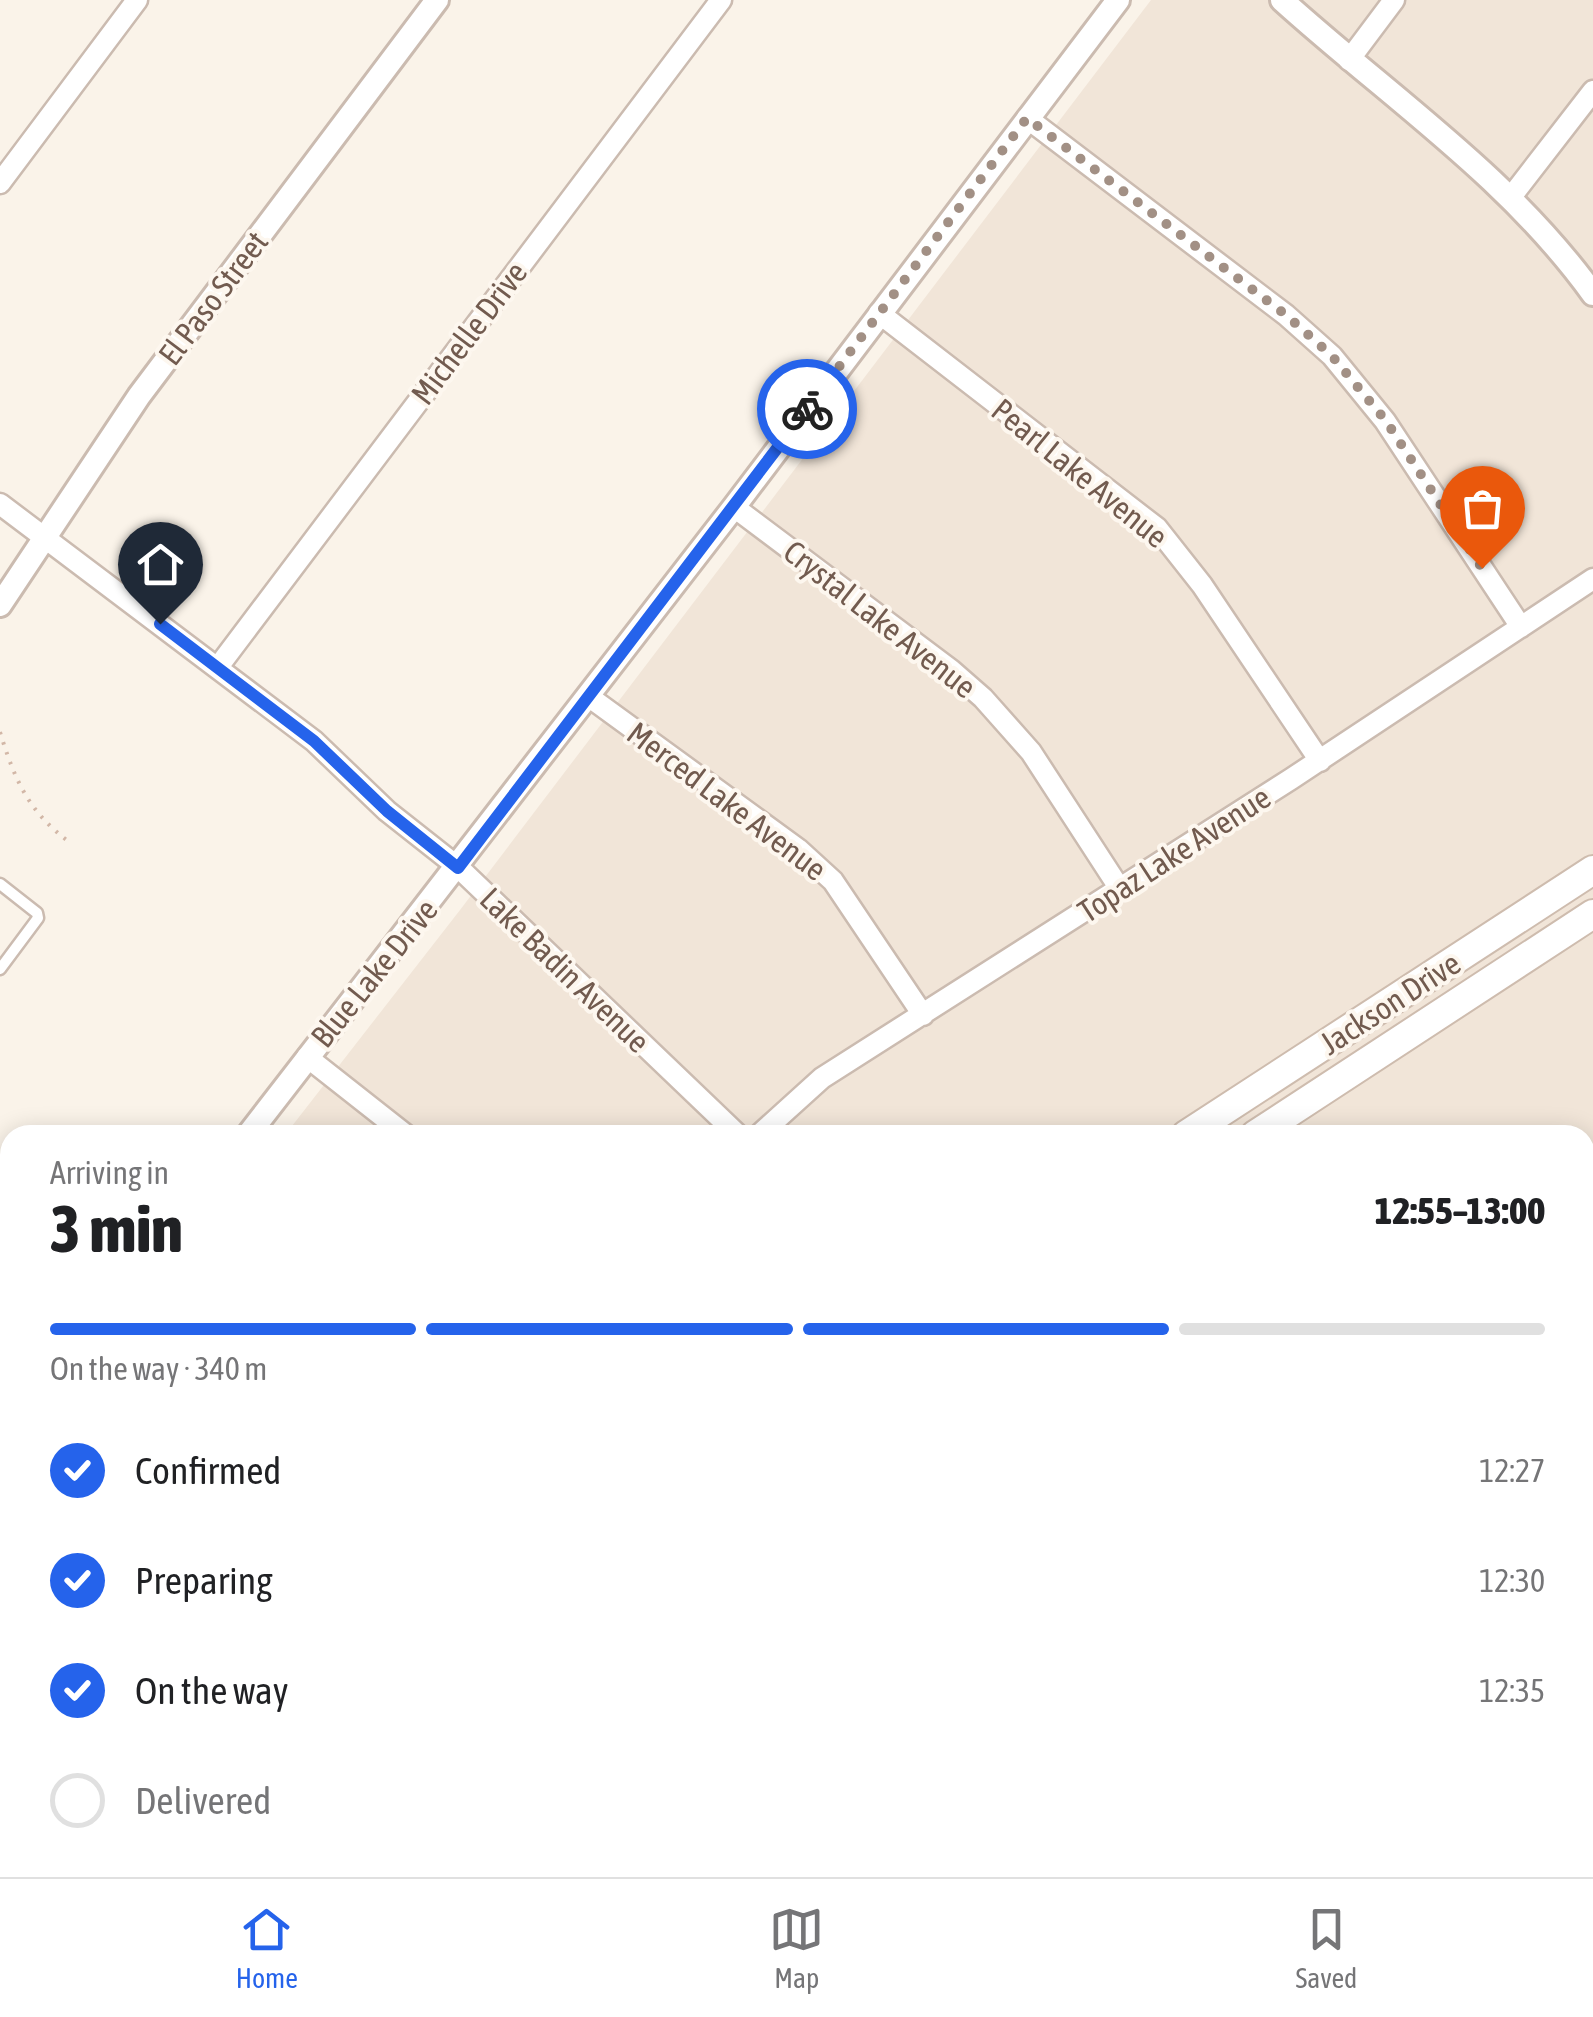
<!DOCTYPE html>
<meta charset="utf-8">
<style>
body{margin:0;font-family:"Asap Condensed",sans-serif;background:#f2f2f2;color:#202124;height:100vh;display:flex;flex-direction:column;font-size:38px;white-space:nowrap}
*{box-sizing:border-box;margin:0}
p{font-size:32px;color:#757577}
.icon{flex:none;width:55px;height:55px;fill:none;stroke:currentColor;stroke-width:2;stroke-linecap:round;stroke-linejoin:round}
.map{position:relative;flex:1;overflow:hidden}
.details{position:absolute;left:0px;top:1125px;width:1595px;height:752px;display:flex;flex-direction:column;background:#fff;border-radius:30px 30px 0 0;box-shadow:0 5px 25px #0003}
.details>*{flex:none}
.pin{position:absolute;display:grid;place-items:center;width:85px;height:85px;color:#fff;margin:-102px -42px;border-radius:50% 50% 50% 0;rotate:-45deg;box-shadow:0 0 10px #0007}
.pin .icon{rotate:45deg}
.courier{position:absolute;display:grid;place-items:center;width:100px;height:100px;margin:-50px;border:8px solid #2563eb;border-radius:50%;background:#fff;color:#222;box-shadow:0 2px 12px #0007}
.headline em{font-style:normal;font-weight:800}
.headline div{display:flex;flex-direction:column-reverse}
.headline{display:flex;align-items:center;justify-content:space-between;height:170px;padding:0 50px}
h1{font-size:65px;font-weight:800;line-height:75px}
.bar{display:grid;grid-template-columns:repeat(4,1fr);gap:15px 10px;align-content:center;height:120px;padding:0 50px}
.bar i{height:12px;border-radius:8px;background:#e0e0e0}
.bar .selected{background:#2563eb}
.bar p{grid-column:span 4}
ol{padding:0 50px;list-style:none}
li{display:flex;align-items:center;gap:30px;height:110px}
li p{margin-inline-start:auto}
li .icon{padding:10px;border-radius:50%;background:#2563eb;color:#fff;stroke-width:4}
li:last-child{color:#757577}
li i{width:55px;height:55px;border:5px solid #e0e0e0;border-radius:50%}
.menu{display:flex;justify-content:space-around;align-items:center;height:140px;border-top:2px solid #e0e0e0;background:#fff;font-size:28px;color:#757577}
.menu a{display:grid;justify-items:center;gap:5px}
.menu .selected{color:#2563eb}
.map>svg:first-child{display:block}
</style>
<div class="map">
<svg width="1593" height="1877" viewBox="0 0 1593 1877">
<rect width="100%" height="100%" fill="#faf3e9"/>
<path fill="#f1e5d8" d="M1151,0H1593V1877H185L178,1868H1585V1135H285L460,910Z
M10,1425V1652L0,1641V1433Z"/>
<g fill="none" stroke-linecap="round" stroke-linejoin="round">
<g stroke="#cbbbb0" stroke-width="15">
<path id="service" d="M0,884L37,913L38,918L0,969"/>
</g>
<g stroke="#cbbbb0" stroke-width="25">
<path id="minor" d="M1349,60L1394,0
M1027,118L1286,315L1332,356L1385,421L1521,627
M0,183L137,0
M1511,197L1593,91
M879,313L1157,528L1202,585L1320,761
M0,504L314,741L387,811L458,867L738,1135
M734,507L951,670L983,698L1031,752L1120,889
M218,667L721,0
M588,696L798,849L833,881L923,1015
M307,1057L406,1135
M759,1135L822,1078L1291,779L1593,579
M1585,1212L1593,1206
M1585,1629L1593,1650
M929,1868L935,1877
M1188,1868L1191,1877
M1445,1868L1449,1877
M723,1877L732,1868"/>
</g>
<g stroke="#cbbbb0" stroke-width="28">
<path id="tertiary" d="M1282,0C1388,96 1508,176 1593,294
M0,605L139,396L437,0
M248,1135L734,507L1118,0
M0,1386L10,1377
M0,1671L10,1682
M157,1868L163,1877"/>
</g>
<g stroke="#cebcae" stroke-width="32">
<path id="secondary" d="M1186,1135L1593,870
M1255,1135L1593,914
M318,1877L327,1868
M370,1877L379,1868"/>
</g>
<path stroke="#d2b7a7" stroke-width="4" stroke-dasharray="2.5 8" stroke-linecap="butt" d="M0,732C15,781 29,813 72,844"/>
<use href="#service" stroke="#fff" stroke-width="10"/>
<use href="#minor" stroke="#fff" stroke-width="20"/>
<use href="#tertiary" stroke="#fff" stroke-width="22"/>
<use href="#secondary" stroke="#fff" stroke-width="28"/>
</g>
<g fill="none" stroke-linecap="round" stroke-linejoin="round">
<path stroke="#a29085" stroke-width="10" stroke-dasharray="0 18" d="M807,409L1027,118L1286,315L1332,356L1386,421L1482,568"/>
<path stroke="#2563eb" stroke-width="12" d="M160,624L314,741L387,811L458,868L807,409"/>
</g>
<g text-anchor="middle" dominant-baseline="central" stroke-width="8" stroke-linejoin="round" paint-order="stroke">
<g font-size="32" fill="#725b4f" stroke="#fdf7ef">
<text transform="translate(213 298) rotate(-53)">El Paso Street</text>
<text transform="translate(469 333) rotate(-53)">Michelle Drive</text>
<text transform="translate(1080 473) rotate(39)">Pearl Lake Avenue</text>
<text transform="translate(880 619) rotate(38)">Crystal Lake Avenue</text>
<text transform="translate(727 801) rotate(37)">Merced Lake Avenue</text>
<text transform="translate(1174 854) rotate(-33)">Topaz Lake Avenue</text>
<text transform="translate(565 970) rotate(44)">Lake Badin Avenue</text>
<text transform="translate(374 973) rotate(-51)">Blue Lake Drive</text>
<text transform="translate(1390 1003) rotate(-33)">Jackson Drive</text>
</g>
</g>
</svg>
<div class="pin" style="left:1482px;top:568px;background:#ea580c"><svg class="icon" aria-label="bag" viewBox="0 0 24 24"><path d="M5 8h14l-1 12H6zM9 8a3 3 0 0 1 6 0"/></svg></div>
<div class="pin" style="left:160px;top:624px;background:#1f2937"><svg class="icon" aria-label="home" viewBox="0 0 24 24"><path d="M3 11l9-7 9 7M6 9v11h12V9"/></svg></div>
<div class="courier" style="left:807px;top:409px"><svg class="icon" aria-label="bike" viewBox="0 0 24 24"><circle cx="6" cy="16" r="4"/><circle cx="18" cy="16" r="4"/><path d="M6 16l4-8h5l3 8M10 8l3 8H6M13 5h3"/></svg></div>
<section class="details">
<div class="headline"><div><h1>3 min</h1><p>Arriving in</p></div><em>12:55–13:00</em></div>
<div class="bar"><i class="selected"></i><i class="selected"></i><i class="selected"></i><i></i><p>On the way · 340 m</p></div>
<ol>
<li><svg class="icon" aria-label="check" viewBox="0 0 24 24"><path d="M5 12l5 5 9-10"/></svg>Confirmed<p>12:27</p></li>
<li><svg class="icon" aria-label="check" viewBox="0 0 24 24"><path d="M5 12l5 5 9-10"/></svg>Preparing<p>12:30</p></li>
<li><svg class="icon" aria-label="check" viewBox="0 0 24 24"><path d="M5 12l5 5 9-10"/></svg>On the way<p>12:35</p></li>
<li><i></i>Delivered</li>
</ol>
</section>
</div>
<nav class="menu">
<a class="selected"><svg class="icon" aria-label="home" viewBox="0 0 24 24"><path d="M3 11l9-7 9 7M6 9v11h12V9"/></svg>Home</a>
<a><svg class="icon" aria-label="map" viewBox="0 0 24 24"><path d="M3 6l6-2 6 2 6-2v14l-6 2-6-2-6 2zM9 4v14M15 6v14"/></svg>Map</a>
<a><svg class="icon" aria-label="saved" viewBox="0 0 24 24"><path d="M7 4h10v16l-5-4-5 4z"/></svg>Saved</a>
</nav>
